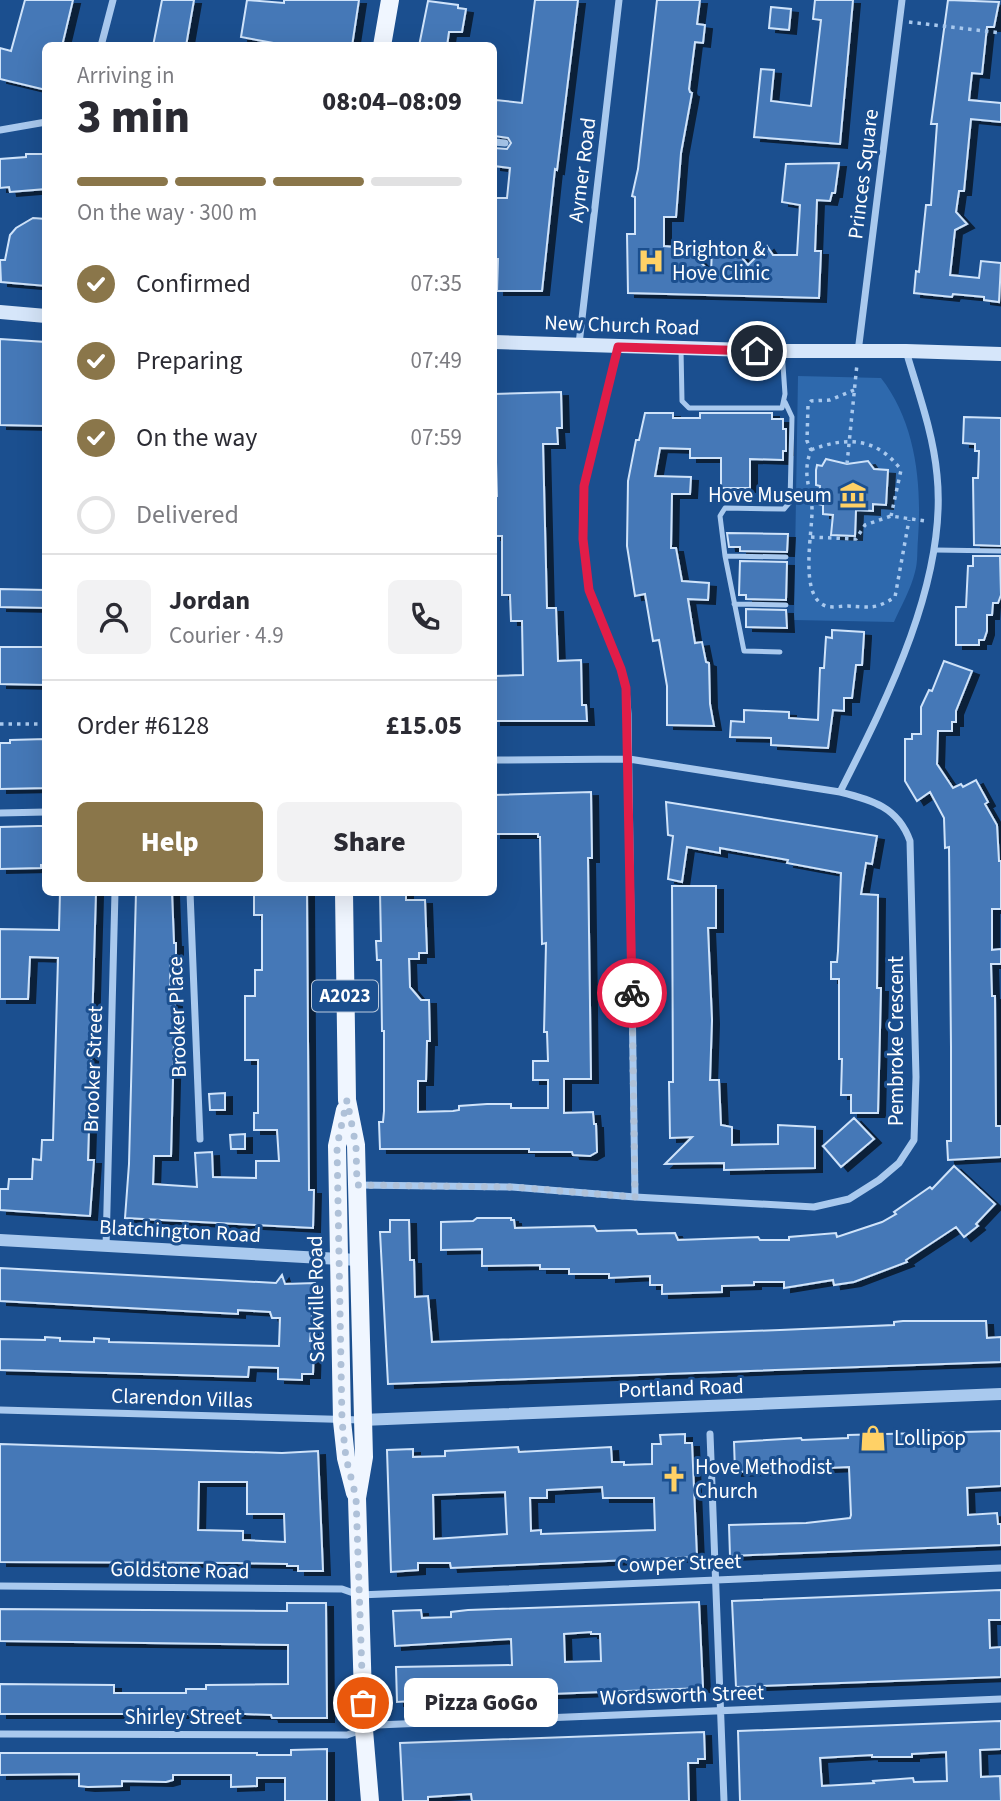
<!DOCTYPE html>
<meta charset="utf-8">
<style>
body{margin:0;font-family:"Source Sans 3",sans-serif;background:#f2f2f3;color:#2b2b33;height:100vh;display:flex;flex-direction:column;font-size:26px;white-space:nowrap}
*{box-sizing:border-box;margin:0}
p{font-size:23px;color:#7c7c81}
.icon{flex:none;width:38px;height:38px;fill:none;stroke:currentColor;stroke-width:2;stroke-linecap:round;stroke-linejoin:round}
.map{position:relative;flex:1;overflow:hidden}
.details{position:absolute;left:42px;top:42px;width:455px;height:854px;display:flex;flex-direction:column;background:#fff;border-radius:10px;box-shadow:0 7px 28px #0002}
.details>*{flex:none}
.pin{position:absolute;display:grid;place-items:center;width:60px;height:60px;color:#fff;margin:-30px;border:4px solid #fff;border-radius:50%;box-shadow:0 2px 7px #0007}
.courier{position:absolute;display:grid;place-items:center;width:70px;height:70px;margin:-35px;border:5px solid #e11d48;border-radius:50%;background:#fff;color:#222;box-shadow:0 2px 9px #0007}
.bubble{position:absolute;height:49px;border-radius:10px;background:#fff;box-shadow:0 7px 28px #0002;font-size:23px;font-weight:800;line-height:49px;text-align:center}
.head em{font-style:normal;font-weight:800}
.head div{display:flex;flex-direction:column-reverse}
.head{display:flex;align-items:center;justify-content:space-between;height:119px;padding:0 35px}
h1{font-size:46px;font-weight:800;line-height:52px}
.bar{display:grid;grid-template-columns:repeat(4,1fr);gap:10px 7px;align-content:center;height:84px;padding:0 35px}
.bar i{height:9px;border-radius:5px;background:#e1e1e2}
.bar .selected{background:#8a764a}
.bar p{grid-column:span 4}
.line{display:flex;align-items:center;gap:18px;padding:0 35px;border-top:2px solid #e1e1e2}
.line div{flex:1}
.round{display:grid;place-items:center;flex:none;width:74px;height:74px;border-radius:10px;background:#f2f2f3}
ol{padding:0 35px;list-style:none}
li{display:flex;align-items:center;gap:21px;height:77px}
li p{margin-inline-start:auto}
li .icon{padding:7px;border-radius:50%;background:#8a764a;color:#fff;stroke-width:4}
li:last-child{color:#7c7c81}
li i{width:38px;height:38px;border:4px solid #e1e1e2;border-radius:50%}
.primary-button{display:flex;gap:14px;margin-top:auto;padding:14px 35px}
.primary-button a{flex:1;height:80px;border-radius:10px;background:#8a764a;color:#fff;font-size:28px;font-weight:800;line-height:80px;text-align:center}
.primary-button a+a{background:#f2f2f3;color:#2b2b33}
.map>svg:first-child{display:block}
</style>
<div class="map">
<svg width="1001" height="1801" viewBox="0 0 1001 1801">
<defs>
<filter id="shadow"><feDropShadow dx="7" dy="4" stdDeviation="0" flood-color="#0009"/></filter>
</defs>
<rect width="100%" height="100%" fill="#1b4f8f"/>
<path fill="#2e69ad" d="M798,376L881,378C916,423 922,484 918,539C917,550 918,562 915,572C911,589 901,606 894,622L794,620Z"/>
<path fill="#4478b7" stroke="#cfe3fa" stroke-width="2" fill-rule="evenodd" filter="url(#shadow)" d="M25,0H73L62,46H46V90L0,79V48L11,51Z
M162,0H194L186,46H153Z
M247,0L284,3V0H359L352,46H290L241,37Z
M535,0H578L557,170L555,169L542,291H497L498,259H494V198H507L510,168L494,166V148L507,149L511,143L508,138L494,136L496,100L522,103Z
M657,0H700L697,24L705,25L703,43L695,42L689,89L690,92L692,93L681,153L676,217H664V246L687,248L711,273L712,249H735L748,265L767,246L773,255H797L800,205L782,202L786,164L839,163L835,193H832L830,201L817,200L815,251H821L819,298L628,293L627,234H635V197L632,196L638,169Z
M815,0H853L840,144L754,137L761,69L774,70L771,101L811,106L821,20L813,19Z
M948,0L999,2L994,27H987L982,74L972,73L969,100L1001,103V122L971,119L964,191H959L956,212L967,224L955,230L950,275L979,278L981,261L1001,263L999,302L984,300V297L953,294L952,297L914,293L916,271L919,272L926,205H931L937,124H931Z
M428,1L458,5V8L466,9L462,32H449L447,46H419Z
M771,7L791,9L789,30L769,28Z
M26,154H46V189L10,192L9,187L0,188V159L26,157Z
M33,218L46,219V286L1,282L0,260H5L10,235L16,228Z
M0,339L46,342V426L0,425Z
M561,392L562,428H557L558,444H543L547,608H556L558,661L581,660L582,705H586L587,721H494V676L523,675L522,621H511L510,595H502V536H494V496H497L494,394Z
M645,413H673V418H700V413H772V419H783V429H786V451H783V460L750,459V488H721V458H690V449L660,448L655,476L691,477L690,494H672L671,548H676L682,581L709,583L708,600L688,599L695,643L702,642L706,662L709,663L710,704L714,726L667,725V686L659,640L653,641L645,594L635,596L627,546L628,481L636,440H639Z
M964,417L1001,418V546L974,545L973,478H978L979,451H975V444L963,443Z
M826,459L847,464L868,461L874,469L888,470L886,505L873,504V511L856,510L855,536L831,535L833,515L823,514V505L818,504L820,486L816,485V470L817,465L822,466Z
M727,533L788,534L787,552L740,551V547H729Z
M973,556H1000L1001,595L998,603H993L992,615H987V631L984,640H979V645H956V607H966L968,566H973Z
M740,561L787,562L786,600L746,599V595H739Z
M0,589L46,590V608L0,607Z
M746,609L786,610L787,628L746,627Z
M832,630L864,632V634L862,665H856L852,698H844V711L833,710L828,748L771,745V738L730,737L731,721L744,722V710L789,712V718L818,720L820,668H824L826,637L832,638Z
M0,647H46V685L0,684Z
M944,661L972,671L956,711V722H952V731H938L937,764L953,788L961,784L963,787L976,780L988,802L985,804L997,825L999,861H1001V909H992V950L1001,949V964H991L992,996H995L996,1126H1001V1157L948,1160L947,1141H951V1046L949,847L945,848L944,818L930,792L917,801L905,781V739H912V734H921V707L929,690L932,691Z
M46,739V788L0,789V743H10V740Z
M591,792L592,858H588L591,1079H564V1113L593,1112L594,1124H596L597,1152L590,1156L573,1155L572,1152H529V1149H380L379,1122H383L384,1111V1031H382L381,960H377L376,941H381L380,892H406V900H425L427,953H419V959H409L410,987L421,1000H429L430,1041H427L426,1081H418V1112L453,1111L459,1110V1106L487,1104H511V1108H548V1080H533V1061H548L547,1032H544L546,943L542,944L540,837H538V834H494V795Z
M666,802L877,836L872,864L866,863L861,894L878,895L877,988H881L878,1113H851V1095H841L842,1059H839V979H831V962H837L838,951L841,873L787,863L788,860L748,853L720,848V853L687,847L682,882L668,879L673,836L668,835Z
M38,826H46L45,865H41V868L0,869V827Z
M672,886H716V928H708L712,1020L710,1080H719L721,1125L732,1127V1145L778,1144V1125L815,1127V1168L724,1170V1163L665,1164L692,1137L670,1138L669,1082H673Z
M60,892H96L89,1128L88,1160H94L90,1216L0,1210V1189H8L9,1179H32L33,1159L41,1160L42,1140H53L58,958L30,957L28,999H0V929L59,930Z
M136,892H172L174,943H176V957H171L170,979V1002L175,1003L171,1156H154L153,1184L197,1187L195,1153L212,1152L213,1177L256,1178V1161H279L277,1130H254V1113H258V1060H245V996H255V970H262V915H254V893L307,892L309,1190H314L313,1228L125,1218L129,1164Z
M225,1093V1110H210L209,1094Z
M854,1118L874,1139L841,1167L823,1146Z
M245,1134V1149H231L230,1135Z
M954,1166L995,1204L976,1224L978,1226L964,1237L956,1227L906,1260L907,1262L854,1282L834,1285L833,1280L784,1288V1282H754V1285L722,1286V1292L662,1294V1285H650V1276L609,1278V1274H569V1269H540V1265L482,1266V1249L441,1250V1222L473,1221L477,1218H511V1220H514L515,1228L594,1226L597,1231L636,1230L638,1234L675,1233L678,1240L758,1237L760,1240H789V1237L836,1233L837,1237L882,1222L896,1214L894,1212L930,1187L932,1189Z
M390,1220H409L410,1260H414L415,1297L428,1296L432,1342L780,1330L894,1325V1322L903,1321H986L987,1338L1001,1337V1362L388,1384L380,1232H390Z
M0,1268L276,1283L282,1275L285,1284L315,1283L310,1341H314L313,1374H302V1380L278,1379V1368L249,1367L248,1377L0,1370V1339L45,1340V1337L60,1338V1341L94,1342V1338L109,1339V1342L279,1346L280,1318H272L270,1312L238,1310V1314L0,1301Z
M1001,1431V1486L967,1488L968,1515L997,1513L998,1524H1001V1545L730,1556L729,1525L806,1523L850,1518L851,1515L849,1467L735,1472L734,1442L801,1438L802,1440L848,1438V1435Z
M685,1434V1443H692L697,1557L451,1568L450,1563H418V1570L391,1572L387,1450L413,1449V1457L445,1456V1451L518,1447L519,1452L611,1447L612,1462H624V1465L652,1464V1444H661L660,1435ZM602,1487L603,1498H654L655,1530L541,1534V1530L531,1531L530,1498H547V1490ZM505,1492L507,1534L434,1539L433,1495Z
M0,1444L282,1453L318,1451L323,1571H298V1566H287V1564L237,1563L0,1562ZM199,1482H247V1514H284L285,1542L243,1540V1531L198,1530Z
M1001,1590V1620H989L990,1648L1001,1647V1677L736,1687L732,1601Z
M699,1602L703,1688L453,1698V1692L425,1694V1700L397,1702L396,1667L512,1665L511,1639L395,1646L393,1611L421,1610L422,1618L451,1617V1612L468,1610ZM591,1632V1634H600L601,1661L565,1662L564,1634Z
M287,1603H326L327,1718H272L271,1715L245,1714H0V1684L114,1685V1693H186V1689H206V1685L288,1684V1645L0,1641V1609L287,1611Z
M1001,1721V1749L980,1750L981,1777L1000,1776L1001,1801H740L738,1731ZM946,1752L947,1781L914,1782L913,1778L873,1781L874,1783L822,1786L820,1758L872,1755V1757H912V1754Z
M704,1732L705,1759H698V1763H688L689,1801H472L471,1794L428,1797V1801H403L400,1743Z
M327,1749V1801H285V1778H257V1786L231,1787V1775H173V1780L166,1782L122,1781V1786L88,1787L79,1786V1774L0,1775V1753H257V1755H291V1750Z"/>
<g fill="none" stroke-linecap="round" stroke-linejoin="round">
<path stroke="#a9c9ee" stroke-width="3.5" stroke-dasharray="3.5 5" stroke-linecap="butt" d="M909,22L1001,33
M854,390L830,400L811,401L808,405L807,441L811,450C802,474 810,485 812,508C813,531 798,597 826,606C832,608 842,606 848,606C870,607 875,610 895,597L909,520
M811,450C846,436 878,438 901,470L891,516
M847,464L857,364
M811,537L856,539L865,525L891,516L925,521
M0,724H46"/>
<path stroke="#a9c9ee" stroke-width="5" d="M681,349L682,401L689,408H782L785,394L782,351
M935,550L1001,551
M725,556L786,557
M734,604L786,605
M780,652L744,651L725,556L720,516L725,508L784,509L790,502L792,417L785,402"/>
<path stroke="#a9c9ee" stroke-width="7" d="M101,46L113,0
M0,130L46,122
M494,142L505,143
M579,344L619,0
M618,347L584,486L583,539L589,590L621,669L626,688L628,714L635,1197
M858,352L902,0
M840,792C886,701 948,580 937,475C933,432 918,392 906,351
M0,813L46,812
M190,892L200,1139
M357,1185L512,1187L635,1197L814,1207L849,1199L879,1180L899,1163L914,1140L916,1077L910,841C898,807 872,800 840,792L629,759L494,760
M106,1247L115,892
M0,1410L362,1420
M710,1434L724,1801
M0,1586L342,1589L359,1595L1001,1568
M0,1734L347,1735L377,1725L1001,1699"/>
<path stroke="#a9c9ee" stroke-width="12" d="M0,1240L358,1260
M362,1420L1001,1394"/>
<path stroke="#d6e6fa" stroke-width="14" d="M0,312L46,316
M494,342L782,351H906L1001,354"/>
<path stroke="#f0f6ff" stroke-width="18" d="M382,46L390,0
M344,892L347,1100L356,1145L364,1457L357,1498L364,1730L370,1801
M345,1110L337,1146L342,1421L346,1458L355,1493"/>
</g>
<g fill="none" stroke-linecap="round" stroke-linejoin="round">
<path stroke="#afc1d8" stroke-width="7" stroke-dasharray="0 12.6" d="M363,1703L356,1497L346,1458L342,1421L337,1146L347,1100L356,1146L357,1185L512,1187L635,1197L632,993"/>
<path stroke="#e11d48" stroke-width="9" d="M632,993L626,688L621,669L589,590L583,539L584,486L618,347L757,351"/>
</g>
<defs>
<g id="hospital-bare" transform="scale(2.1)"><path d="M-5-5h3v3.5h4V-5h3V5h-3V1.5h-4V5h-3Z" fill="#ffd166" stroke="#1b4f8f" stroke-width="2.5" paint-order="stroke"/></g>
<g id="museum-bare" transform="scale(2.1)"><path d="M0-6L6-3V-2H-6V-3ZM-5-1h2V3h-2ZM-1-1h2V3h-2ZM3-1h2V3H3ZM-6 4H6V6H-6Z" fill="#ffd166" stroke="#1b4f8f" stroke-width="2.5" paint-order="stroke"/></g>
<g id="shop-bare" transform="scale(2.1)"><path d="M-5-2.5h2.3a2.7 3.5 0 0 1 5.4 0H5L5.5 6h-11ZM-1.5-2.5h3a1.5 2.3 0 0 0-3 0Z" fill="#ffd166" stroke="#1b4f8f" stroke-width="2.5" paint-order="stroke"/></g>
<g id="church-bare" transform="scale(2.1)"><path d="M-1.2-6h2.4v3.5h3.3v2.4h-3.3V6h-2.4V-.1h-3.3v-2.4h3.3Z" fill="#ffd166" stroke="#1b4f8f" stroke-width="2.5" paint-order="stroke"/></g>
</defs>
<g fill-rule="evenodd">
<use href="#hospital-bare" x="651" y="261"/>
<use href="#museum-bare" x="853" y="495"/>
<use href="#shop-bare" x="873" y="1438"/>
<use href="#church-bare" x="674" y="1479"/>
</g>
<g text-anchor="middle" dominant-baseline="central" stroke-width="6" stroke-linejoin="round" paint-order="stroke">
<rect fill="#1b4f8f" stroke="#bbcadd" stroke-width="2" x="312" y="980.5" width="66" height="31" rx="5"/>
<g font-size="19" font-weight="bold" fill="#fff">
<text x="345" y="996">A2023</text>
</g>
<g font-size="21" fill="#fff" stroke="#1b4f8f">
<text transform="translate(582 170) rotate(-83)">Aymer Road</text>
<text transform="translate(863 174) rotate(-83)">Princes Square</text>
<text transform="translate(622 325) rotate(2)">New Church Road</text>
<text transform="translate(177 1017) rotate(-92)">Brooker Place</text>
<text transform="translate(896 1041) rotate(-90)">Pembroke Crescent</text>
<text transform="translate(93 1069) rotate(-88)">Brooker Street</text>
<text transform="translate(180 1231) rotate(3)">Blatchington Road</text>
<text transform="translate(316 1299) rotate(-91)">Sackville Road</text>
<text transform="translate(681 1388) rotate(-2)">Portland Road</text>
<text transform="translate(182 1398) rotate(2)">Clarendon Villas</text>
<text transform="translate(679 1563) rotate(-2)">Cowper Street</text>
<text transform="translate(180 1570) rotate(1)">Goldstone Road</text>
<text transform="translate(682 1695) rotate(-2)">Wordsworth Street</text>
<text x="183" y="1717">Shirley Street</text>
</g>
<g font-size="21" fill="#fff" stroke="#1b4f8f" text-anchor="start">
<text x="672" y="249">Brighton &amp;<tspan x="672" dy="24">Hove Clinic</tspan></text>
<text x="832" y="495" text-anchor="end">Hove Museum</text>
<text x="894" y="1438">Lollipop</text>
<text x="695" y="1467">Hove Methodist<tspan x="695" dy="24">Church</tspan></text>
</g>
</g>
</svg>
<div class="pin" style="left:363px;top:1703px;background:#ea580c"><svg class="icon" aria-label="bag" viewBox="0 0 24 24"><path d="M5 8h14l-1 12H6zM9 8a3 3 0 0 1 6 0"/></svg></div>
<div class="pin" style="left:757px;top:351px;background:#1f2937"><svg class="icon" aria-label="home" viewBox="0 0 24 24"><path d="M3 11l9-7 9 7M6 9v11h12V9"/></svg></div>
<div class="courier" style="left:632px;top:993px"><svg class="icon" aria-label="bike" viewBox="0 0 24 24"><circle cx="6" cy="16" r="4"/><circle cx="18" cy="16" r="4"/><path d="M6 16l4-8h5l3 8M10 8l3 8H6M13 5h3"/></svg></div>
<div class="bubble" style="left:404px;top:1678px;width:154px">Pizza GoGo</div>
<section class="details">
<div class="head"><div><h1>3 min</h1><p>Arriving in</p></div><em>08:04–08:09</em></div>
<div class="bar"><i class="selected"></i><i class="selected"></i><i class="selected"></i><i></i><p>On the way · 300 m</p></div>
<ol>
<li><svg class="icon" aria-label="check" viewBox="0 0 24 24"><path d="M5 12l5 5 9-10"/></svg>Confirmed<p>07:35</p></li>
<li><svg class="icon" aria-label="check" viewBox="0 0 24 24"><path d="M5 12l5 5 9-10"/></svg>Preparing<p>07:49</p></li>
<li><svg class="icon" aria-label="check" viewBox="0 0 24 24"><path d="M5 12l5 5 9-10"/></svg>On the way<p>07:59</p></li>
<li><i></i>Delivered</li>
</ol>
<div class="line" style="height:126px"><a class="round"><svg class="icon" aria-label="person" viewBox="0 0 24 24"><circle cx="12" cy="8" r="4"/><path d="M4 21q1-7 8-7t8 7"/></svg></a><div><b>Jordan</b><p>Courier · 4.9</p></div><a class="round"><svg class="icon" aria-label="phone" viewBox="0 0 24 24"><path d="M5 4h4l2 5-3 2q2 4 5 5l2-3 5 2v4C11 20 4 13 5 4z"/></svg></a></div>
<div class="line" style="height:91px"><div>Order #6128</div><b>£15.05</b></div>
<div class="primary-button"><a>Help</a><a>Share</a></div>
</section>
</div>
